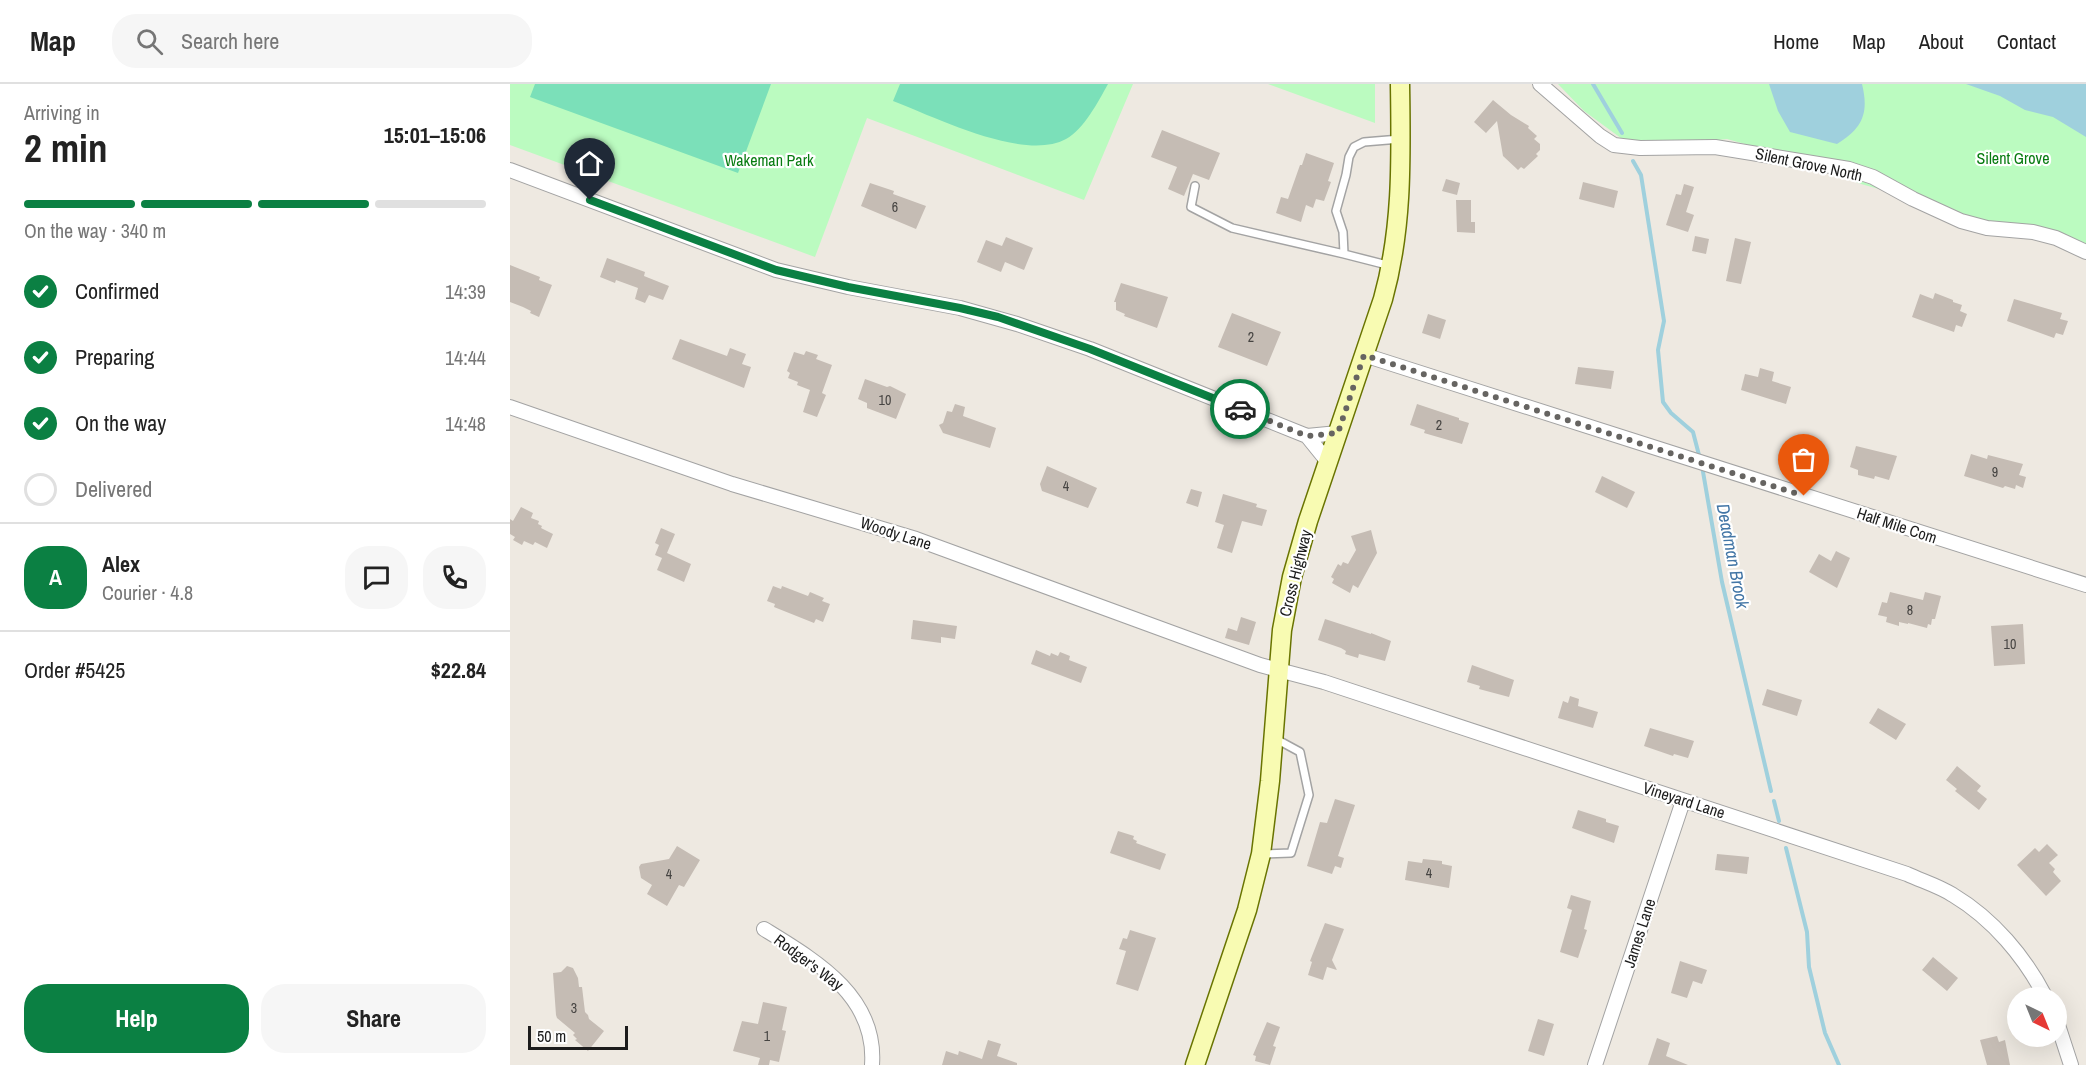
<!DOCTYPE html>
<meta charset="utf-8">
<style>
body{margin:0;font-family:"Archivo Narrow",sans-serif;background:#f6f6f6;color:#222;height:100vh;display:flex;flex-direction:column;font-size:22px;white-space:nowrap}
*{box-sizing:border-box;margin:0}
p{font-size:20px;color:#767676}
.icon{flex:none;width:33px;height:33px;fill:none;stroke:currentColor;stroke-width:2;stroke-linecap:round;stroke-linejoin:round}
.map{position:relative;flex:1;overflow:hidden}
.drawer{display:flex;flex-direction:column;background:#fff;width:510px}
.drawer>*{flex:none}
.needle{width:39px;rotate:137deg}
.buttons{position:absolute;left:1497px;top:903px;display:grid;gap:12px}
.buttons a{display:grid;place-items:center;width:60px;height:60px;border-radius:50%;background:#fff;box-shadow:0 6px 24px #0002;font-size:30px}
.scale{position:absolute;left:18px;bottom:15px;width:100px;box-sizing:border-box;padding-left:6px;border:3px solid #1c1c1c;border-top:0;font-size:16px;line-height:21px;white-space:nowrap;color:#1c1c1c;-webkit-text-stroke:4px #fff;paint-order:stroke}
.pin{position:absolute;display:grid;place-items:center;width:51px;height:51px;color:#fff;margin:-62px -26px;border-radius:50% 50% 50% 0;rotate:-45deg;box-shadow:0 0 6px #0007}
.pin .icon{rotate:45deg}
.courier{position:absolute;display:grid;place-items:center;width:60px;height:60px;margin:-30px;border:4px solid #0b8043;border-radius:50%;background:#fff;color:#222;box-shadow:0 2px 8px #0007}
.overview em{font-style:normal;font-weight:700}
.overview div{display:flex;flex-direction:column-reverse}
.overview{display:flex;align-items:center;justify-content:space-between;height:102px;padding:0 24px}
h1{font-size:39px;font-weight:700;line-height:45px}
.bar{display:grid;grid-template-columns:repeat(4,1fr);gap:9px 6px;align-content:center;height:72px;padding:0 24px}
.bar i{height:8px;border-radius:4px;background:#e0e0e0}
.bar .on{background:#0b8043}
.bar p{grid-column:span 4}
.line{display:flex;align-items:center;gap:15px;padding:0 24px;border-top:2px solid #e0e0e0}
.line div{flex:1}
.round{display:grid;place-items:center;flex:none;width:63px;height:63px;border-radius:24px;background:#f6f6f6}
ol{padding:0 24px;list-style:none}
li{display:flex;align-items:center;gap:18px;height:66px}
li p{margin-inline-start:auto}
li .icon{padding:6px;border-radius:50%;background:#0b8043;color:#fff;stroke-width:4}
li:last-child{color:#767676}
li i{width:33px;height:33px;border:3px solid #e0e0e0;border-radius:50%}
.action{display:flex;gap:12px;margin-top:auto;padding:12px 24px}
.action a{flex:1;height:69px;border-radius:24px;background:#0b8043;color:#fff;font-size:24px;font-weight:700;line-height:69px;text-align:center}
.action a+a{background:#f6f6f6;color:#222}
header{display:flex;align-items:center;gap:36px;box-sizing:border-box;height:84px;padding:0 30px;background:#fff;border-bottom:2px solid #e0e0e0}
header strong{font-size:28px}
nav{display:flex;gap:33px;margin-inline-start:auto;font-size:21px}
.search{width:420px;height:54px;background:#f6f6f6;display:flex;align-items:center;gap:15px;box-sizing:border-box;padding:0 21px;border-radius:24px;color:#767676;font-size:22px}
main{display:flex;flex:1;min-height:0}
.map>svg:first-child{display:block}
</style>
<header>
<strong>Map</strong>
<div class="search"><svg class="icon" aria-label="search" viewBox="0 0 24 24"><circle cx="10" cy="10" r="6"/><path d="M15 15l6 6"/></svg>Search here</div>
<nav><a>Home</a><a>Map</a><a>About</a><a>Contact</a></nav>
</header>
<main>
<section class="drawer">
<div class="overview"><div><h1>2 min</h1><p>Arriving in</p></div><em>15:01–15:06</em></div>
<div class="bar"><i class="on"></i><i class="on"></i><i class="on"></i><i></i><p>On the way · 340 m</p></div>
<ol>
<li><svg class="icon" aria-label="check" viewBox="0 0 24 24"><path d="M5 12l5 5 9-10"/></svg>Confirmed<p>14:39</p></li>
<li><svg class="icon" aria-label="check" viewBox="0 0 24 24"><path d="M5 12l5 5 9-10"/></svg>Preparing<p>14:44</p></li>
<li><svg class="icon" aria-label="check" viewBox="0 0 24 24"><path d="M5 12l5 5 9-10"/></svg>On the way<p>14:48</p></li>
<li><i></i>Delivered</li>
</ol>
<div class="line" style="height:108px"><b class="round" style="background:#0b8043;color:#fff">A</b><div><b>Alex</b><p>Courier · 4.8</p></div><a class="round"><svg class="icon" aria-label="chat" viewBox="0 0 24 24"><path d="M4 5h16v11H9l-5 4z"/></svg></a><a class="round"><svg class="icon" aria-label="phone" viewBox="0 0 24 24"><path d="M5 4h4l2 5-3 2q2 4 5 5l2-3 5 2v4C11 20 4 13 5 4z"/></svg></a></div>
<div class="line" style="height:78px"><div>Order #5425</div><b>$22.84</b></div>
<div class="action"><a>Help</a><a>Share</a></div>
</section>
<div class="map">
<svg width="1576" height="981" viewBox="0 0 1576 981">
<rect width="100%" height="100%" fill="#eee9e1"/>
<path fill="#bbfbc0" d="M0,0H623L574,116L357,34L305,173L0,61Z
M758,0H865V39Z
M1048,0H1576V166L1565,161L1487,148L1430,122L1351,100L1267,69L1217,55L1155,62L1119,60L1074,27Z"/>
<path fill="#7be0b9" d="M25,0H261L228,89L20,13Z
M390,0H598C588,18 574,45 556,55C514,78 425,33 383,17Z"/>
<path fill="#9fd0dd" d="M1259,0H1352C1359,29 1353,44 1327,60L1280,48L1268,27Z
M1456,0H1576V53L1543,33L1515,26L1490,12Z"/>
<g fill="none" stroke-linecap="round" stroke-linejoin="round">
<path stroke="#9fd0dd" stroke-width="4" d="M1083,0L1112,49
M1123,77L1131,91L1154,237L1148,266L1153,318L1161,329L1183,348L1190,375
M1192,382L1212,498L1261,707
M1264,717L1269,737
M1276,764L1297,848L1299,883L1315,949L1329,981"/>
</g>
<path fill="#c5bcb4" d="M983,16L1001,31L1019,42L1018,44L1027,52L1024,55L1030,60V66L1026,70L1028,72L1014,85L1011,83L1008,86L993,72L987,37L976,49L964,38Z
M652,46L710,69L699,96L683,90L674,112L658,105L667,83L641,73Z
M796,69L824,79L818,97L821,98L814,117L806,115L803,124L796,121L791,138L766,129L771,113L778,115L790,81H792Z
M936,95L950,99L947,111L932,107Z
M1073,98L1108,107L1104,124L1069,115Z
M360,99L384,107L383,110L416,122L406,145L351,122Z
M1174,100L1184,103L1176,128L1184,131L1178,148L1156,141L1166,110L1171,111Z
M946,116H961V138H965V149L947,148Z
M1185,152L1199,155L1196,170L1182,167Z
M496,153L523,164L514,186L495,178L491,188L467,178L476,156L492,162Z
M1225,154L1241,158L1231,200L1216,197Z
M97,174L135,188L134,192L159,202L153,216L139,211L135,219L125,215L128,204L106,196L105,199L90,193Z
M0,181L30,193L29,196L42,201L29,233L20,229L21,227L13,223L0,218Z
M611,199L658,213L647,244L614,232L615,230L606,226V218H604Z
M1425,209L1443,216V218L1452,221L1450,227L1457,230L1452,243L1446,241L1444,248L1402,233L1410,210L1423,215Z
M1504,215L1552,229L1550,235L1558,237L1553,251L1546,249L1544,254L1497,237Z
M722,229L771,248L757,282L708,263Z
M918,230L936,236L930,255L912,249Z
M170,255L217,272L220,264L236,270L232,280L241,283L234,304L162,275Z
M296,267L308,271L306,275L322,281L312,309L316,311L307,333L293,328L300,306L287,301L288,298L278,294L280,289L277,287L284,268L294,271Z
M1068,283L1104,287L1101,305L1065,300Z
M1250,284L1264,288L1262,297L1281,303L1276,320L1231,306L1235,290L1248,293Z
M355,295L377,303L380,302L396,310L386,335L357,324V319L348,315Z
M445,320L455,323L453,332L486,344L480,364L433,349L429,341L433,339L437,327L442,328Z
M907,320L949,334V336L959,339L952,360L914,349L915,346L900,341Z
M1346,362L1387,372L1379,396L1365,392L1364,395L1348,391V386L1340,383Z
M1461,370L1477,375L1478,371L1513,380L1509,391L1516,393L1513,404L1506,401L1505,405L1495,402L1493,404L1454,392Z
M537,382L587,404L578,424L532,407L530,400Z
M1092,392L1125,408L1117,424L1085,408Z
M681,405L692,408L688,423L676,419Z
M713,410L747,420L746,423L757,426L752,442L732,437L722,469L707,464L714,441L705,438Z
M11,423L23,429L21,434L29,437L28,440L32,442L31,444L43,450L37,464L25,458L23,461L14,457L12,461L3,456L5,453L0,450V435L3,437Z
M151,444L165,450L157,469L181,480L174,498L147,486L152,474L145,471L149,461L145,459Z
M861,446L867,469L848,504L843,501L840,509L822,499L824,495L821,493L828,480L831,482L833,478L838,480L846,466L841,452Z
M1326,467L1340,474L1327,504L1299,488L1309,470L1321,477Z
M263,502L271,505L272,502L298,512L300,508L314,514L312,517L320,520L313,538L306,535L304,539L264,523L265,520L257,517Z
M1380,508L1413,516L1415,508L1431,512L1425,535H1422L1421,541L1418,540L1417,544L1398,539V540L1389,538V542L1376,538L1377,533L1368,531L1372,518L1377,519Z
M731,533L746,538L739,561L715,554L718,544L727,547Z
M815,535L861,550V549L881,557L875,577L849,570L848,574L835,570L836,567L831,564L808,556Z
M403,536L447,542L445,555L431,553V559L401,555Z
M1513,540L1515,580L1484,582L1481,542Z
M526,566L540,572L541,569L548,572L550,568L560,572L559,576L577,583L571,599L521,580Z
M962,581L1004,596L999,613L969,605L970,602L957,598Z
M1257,605L1292,616L1287,632L1252,621Z
M1060,612L1069,615L1068,622L1088,628L1083,644L1048,634L1053,617L1058,619Z
M1368,624L1396,640L1386,656L1359,639Z
M1140,644L1184,657L1178,674L1164,670L1163,672L1134,662Z
M1447,682L1471,702L1467,707L1477,715L1469,726L1445,707L1447,705L1436,696Z
M825,715L845,721L828,772L834,774L831,784L825,782L822,790L797,782L810,738L817,739Z
M1068,726L1096,735V738L1109,742L1104,759L1062,744Z
M608,747L624,752L623,755L627,757L626,759L656,770L650,786L600,769Z
M1537,760L1548,771L1539,779L1545,785L1543,788L1551,797L1536,812L1507,781L1525,764L1529,768Z
M167,762L190,776L174,803L169,801L157,822L137,810L142,801L131,794L129,783L131,780L159,775Z
M1207,770L1239,773L1237,790L1205,786Z
M913,775L932,777V780L942,782L939,804L895,796L898,777L912,779Z
M1061,811L1081,817L1074,845L1077,846L1068,874L1050,868L1062,826L1057,824Z
M815,839L834,845L822,876L827,886L817,883L813,896L798,891L802,878L800,877Z
M620,846L646,854L628,907L606,900L616,867L609,865L613,854L617,855Z
M1423,873L1448,894L1437,907L1412,886Z
M1170,877L1197,886L1192,900L1183,897L1177,914L1161,909Z
M57,882L63,884L68,894L69,903H72L75,928L78,931L79,935L94,947L78,967L65,956L67,955L63,951L65,949L47,934L46,931L43,889L51,888Z
M253,918L277,923L272,946L276,947L269,978L260,976L259,981H248L250,974L223,967L232,937L248,940Z
M1028,935L1044,940L1034,972L1018,967Z
M757,938L770,943L763,962L766,963L760,981L745,977L746,972L743,971Z
M1487,952L1489,958L1495,956L1500,981H1477L1470,956Z
M1147,954L1160,959L1156,972L1178,981H1138Z
M478,956L491,960L487,972L507,979V981H432L436,967L448,971L449,967L472,975Z"/>
<g fill="none" stroke-linecap="round" stroke-linejoin="round">
<g stroke="#a3a3a3" stroke-width="10">
<path id="lane" d="M685,102L681,123L722,144L834,170
M881,182L834,170L833,148L826,127L836,91L839,73L844,63L854,58L890,55
M753,770L781,769L799,711L790,668L766,655"/>
</g>
<g stroke="#a3a3a3" stroke-width="16">
<path id="street" d="M1030,0L1090,52L1104,61L1130,64L1205,63L1339,85L1363,93L1403,115L1451,137L1477,144L1523,148L1546,154L1576,168
M0,86L266,186L338,203L450,224L507,240L580,265L797,352L818,378
M854,271L1576,501
M0,323L222,400L406,455L750,581L814,598L1397,790C1412,797 1429,802 1443,811C1483,835 1515,873 1536,914
M797,352L828,349
M254,845C306,877 367,912 362,981
M1546,935L1561,981
M1085,981L1173,717"/>
</g>
<g stroke="#697401" stroke-width="21">
<path id="secondary" d="M685,981L737,826L751,770L760,697L772,546L782,493L798,437L873,215C893,143 891,73 890,0"/>
</g>
<use href="#lane" stroke="#fff" stroke-width="7"/>
<use href="#street" stroke="#fff" stroke-width="14"/>
<use href="#secondary" stroke="#f8fbb2" stroke-width="18"/>
</g>
<g fill="none" stroke-linecap="round" stroke-linejoin="round">
<path stroke="#666461" stroke-width="6" stroke-dasharray="0 10.8" d="M730,325L797,352L828,349L854,271L1294,412"/>
<path stroke="#0b8043" stroke-width="8" d="M80,116L266,186L338,203L450,224L488,233L580,265L730,325"/>
</g>
<g text-anchor="middle" dominant-baseline="central" stroke-width="4.5" stroke-linejoin="round" paint-order="stroke">
<g font-size="14" fill="#464442">
<text x="385" y="123">6</text>
<text x="741" y="253">2</text>
<text x="375" y="316">10</text>
<text x="929" y="341">2</text>
<text x="1485" y="388">9</text>
<text x="556" y="402">4</text>
<text x="1400" y="526">8</text>
<text x="1500" y="560">10</text>
<text x="919" y="789">4</text>
<text x="159" y="790">4</text>
<text x="64" y="924">3</text>
<text x="257" y="952">1</text>
</g>
<g font-size="16" fill="#087c11" stroke="#fff">
<text x="1503" y="74">Silent Grove</text>
<text x="259" y="76">Wakeman Park</text>
</g>
<g font-size="16" fill="#1c1c1c" stroke="#fff">
<text transform="translate(1299 80) rotate(12)">Silent Grove North</text>
<text transform="translate(1387 441) rotate(18)">Half Mile Com</text>
<text transform="translate(386 449) rotate(18)">Woody Lane</text>
<text transform="translate(785 489) rotate(-76)">Cross Highway</text>
<text transform="translate(1174 716) rotate(18)">Vineyard Lane</text>
<text transform="translate(1129 849) rotate(-72)">James Lane</text>
<text transform="translate(299 878) rotate(37)">Rodger's Way</text>
</g>
<g font-size="18" font-style="italic" fill="#4376a6" stroke="#fff">
<text transform="translate(1223 472) rotate(79)">Deadman Brook</text>
</g>
</g>
</svg>
<div class="buttons">
<a><svg class="needle" viewBox="-14 -14 28 28"><path d="M0-13l5 13h-10z" fill="#e53935"/><path d="M0 13l5-13h-10z" fill="#767676"/></svg></a>
</div>
<div class="scale">50 m</div>
<div class="pin" style="left:1294px;top:412px;background:#ea580c"><svg class="icon" aria-label="bag" viewBox="0 0 24 24"><path d="M5 8h14l-1 12H6zM9 8a3 3 0 0 1 6 0"/></svg></div>
<div class="pin" style="left:80px;top:116px;background:#1f2937"><svg class="icon" aria-label="home" viewBox="0 0 24 24"><path d="M3 11l9-7 9 7M6 9v11h12V9"/></svg></div>
<div class="courier" style="left:730px;top:325px"><svg class="icon" aria-label="car" viewBox="0 0 24 24"><path d="M5 17H2v-5l4-1 3-4h7l3 4 3 1v5h-3M9 17h6M6 11h13"/><circle cx="7" cy="17" r="2"/><circle cx="17" cy="17" r="2"/></svg></div>
</div>
</main>
